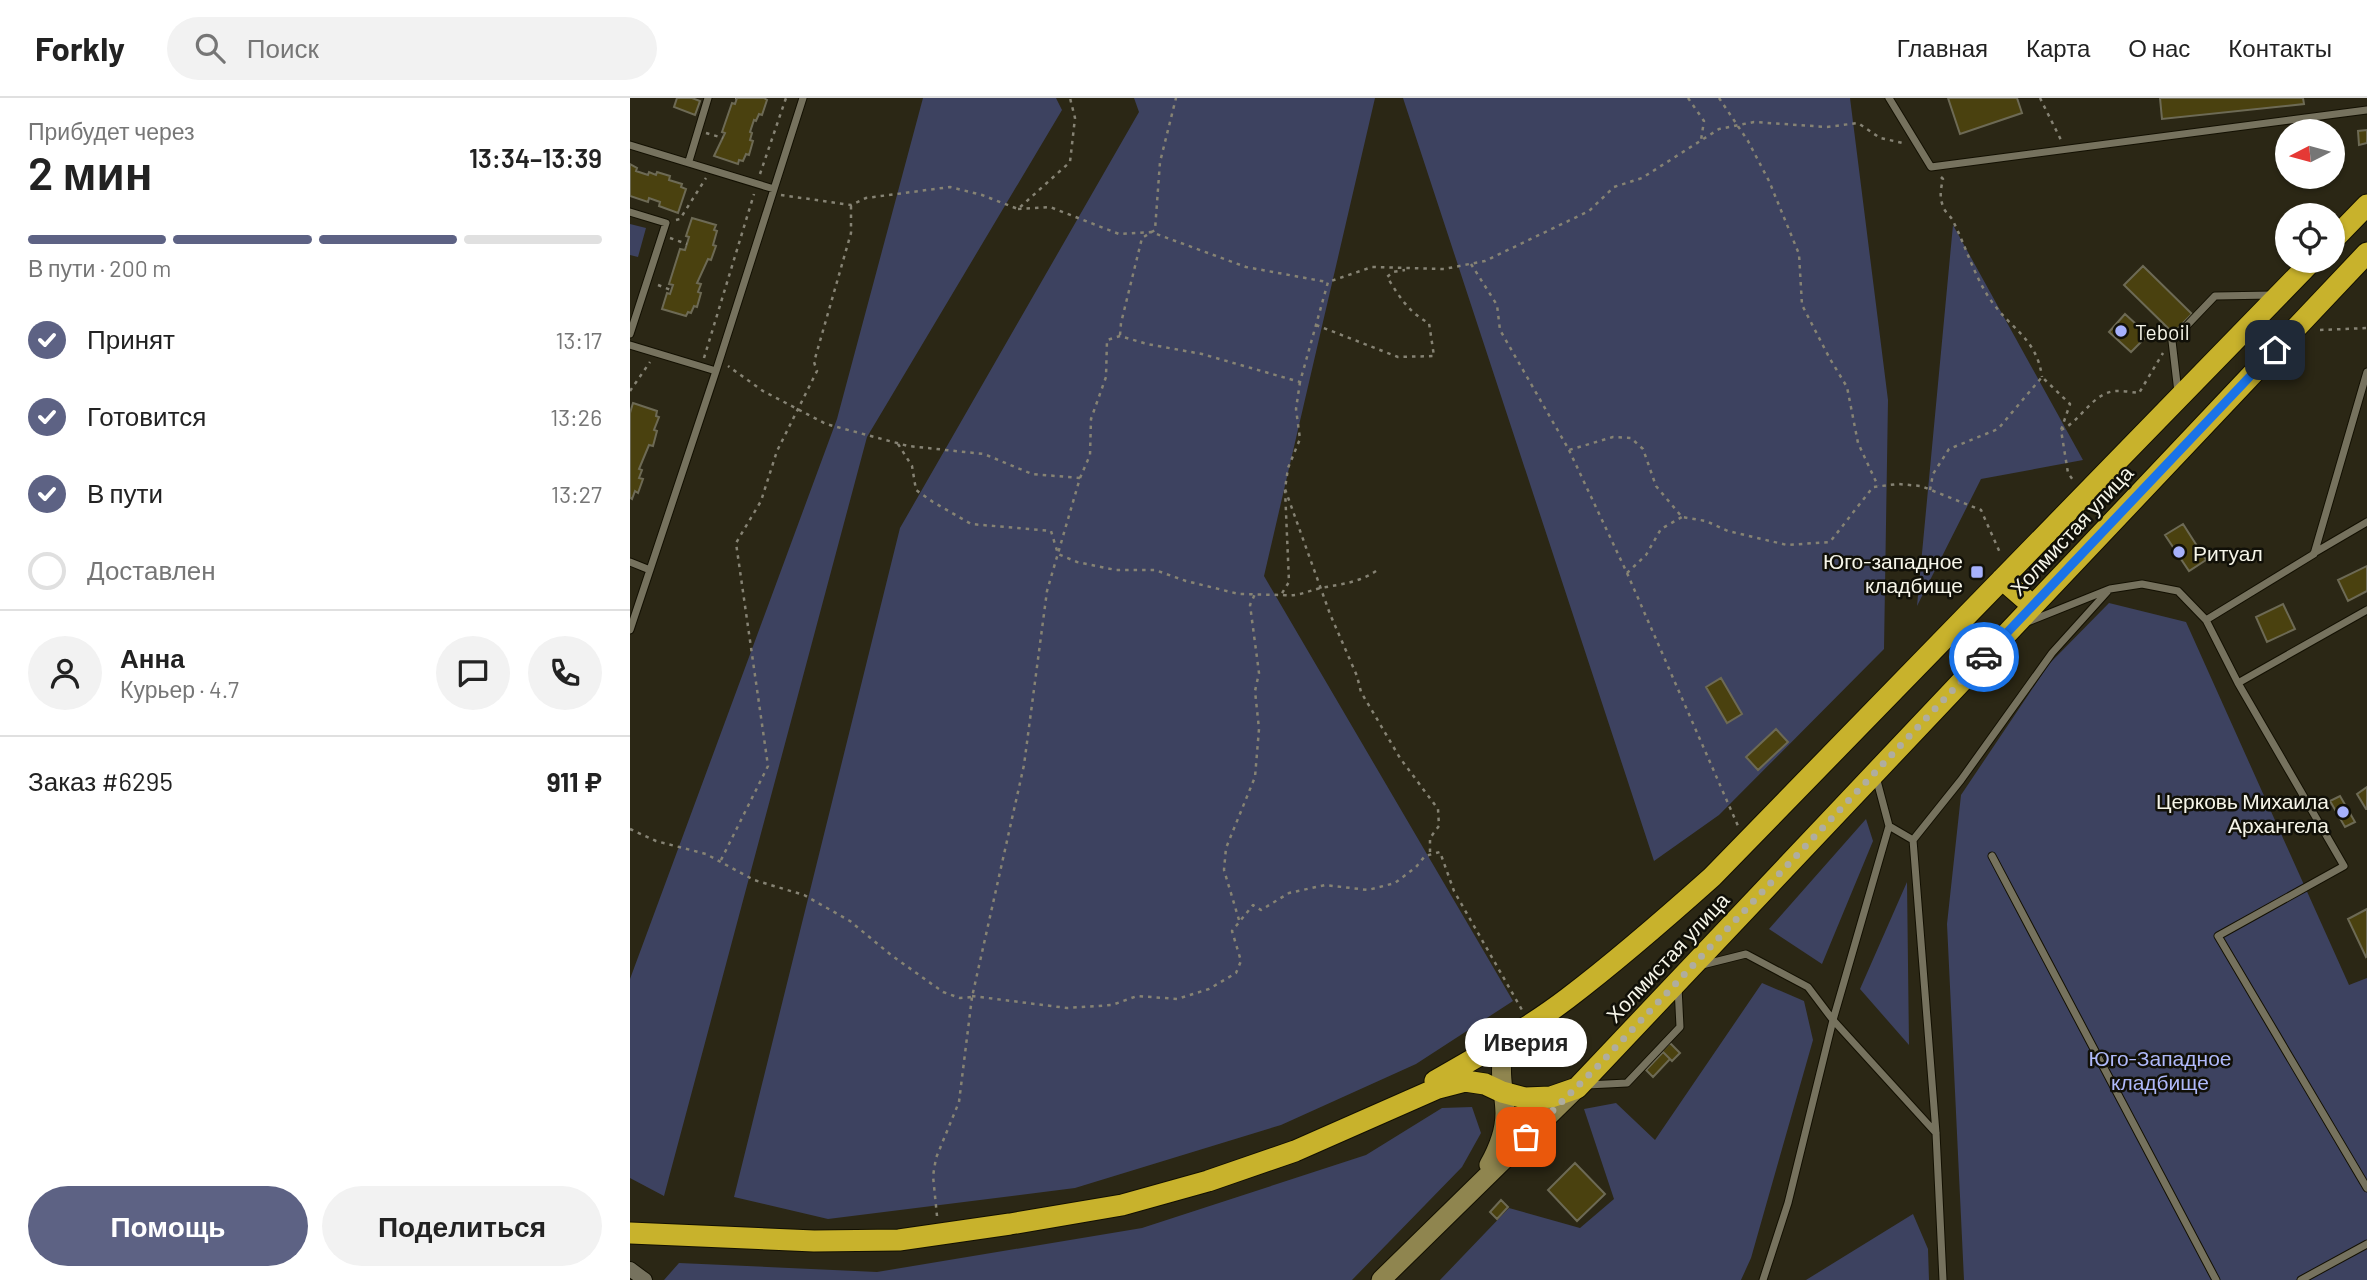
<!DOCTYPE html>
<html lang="ru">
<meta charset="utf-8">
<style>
body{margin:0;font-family:Barlow,sans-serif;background:#f2f2f2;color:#222;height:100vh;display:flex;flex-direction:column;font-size:26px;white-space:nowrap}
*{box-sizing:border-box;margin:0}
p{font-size:23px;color:#767676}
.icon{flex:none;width:38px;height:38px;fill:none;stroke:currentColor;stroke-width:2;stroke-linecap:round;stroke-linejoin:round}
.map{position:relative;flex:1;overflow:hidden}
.sheet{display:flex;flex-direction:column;background:#fff;width:630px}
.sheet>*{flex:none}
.needle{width:46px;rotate:264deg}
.buttons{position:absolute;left:1645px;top:21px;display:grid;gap:14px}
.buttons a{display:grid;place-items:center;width:70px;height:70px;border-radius:50%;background:#fff;box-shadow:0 2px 5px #0004;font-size:35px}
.pin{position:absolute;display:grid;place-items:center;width:60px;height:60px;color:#fff;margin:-30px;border-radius:14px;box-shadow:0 4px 10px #0006}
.courier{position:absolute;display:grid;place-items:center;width:70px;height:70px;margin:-35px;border:5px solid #1a73e8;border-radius:50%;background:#fff;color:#222;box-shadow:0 2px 9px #0007}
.bubble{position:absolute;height:49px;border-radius:24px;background:#fff;box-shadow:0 2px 5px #0004;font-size:23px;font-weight:600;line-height:49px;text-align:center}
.head em{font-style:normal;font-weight:600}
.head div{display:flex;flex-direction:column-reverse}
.head{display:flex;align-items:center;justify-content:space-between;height:119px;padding:0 28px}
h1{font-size:46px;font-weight:600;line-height:52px}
.bar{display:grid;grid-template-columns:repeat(4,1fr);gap:10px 7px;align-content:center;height:84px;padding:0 28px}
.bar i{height:9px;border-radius:5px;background:#e0e0e0}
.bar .active{background:#5d6284}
.bar p{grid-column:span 4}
.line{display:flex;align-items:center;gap:18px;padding:0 28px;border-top:2px solid #e0e0e0}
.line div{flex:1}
.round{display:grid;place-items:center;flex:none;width:74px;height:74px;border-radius:37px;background:#f2f2f2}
ol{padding:0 28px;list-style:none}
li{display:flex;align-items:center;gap:21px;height:77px}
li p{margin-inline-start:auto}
li .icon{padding:7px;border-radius:50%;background:#5d6284;color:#fff;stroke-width:4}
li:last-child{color:#767676}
li i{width:38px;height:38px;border:4px solid #e0e0e0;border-radius:50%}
.primary-button{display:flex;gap:14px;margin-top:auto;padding:14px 28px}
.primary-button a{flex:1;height:80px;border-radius:42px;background:#5d6284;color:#fff;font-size:28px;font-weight:600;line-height:80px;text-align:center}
.primary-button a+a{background:#f2f2f2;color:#222}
header{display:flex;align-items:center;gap:42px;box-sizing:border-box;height:98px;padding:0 35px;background:#fff;border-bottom:2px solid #e0e0e0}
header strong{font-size:33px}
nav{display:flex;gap:38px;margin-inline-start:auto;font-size:24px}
.search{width:490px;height:63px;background:#f2f2f2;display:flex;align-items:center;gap:18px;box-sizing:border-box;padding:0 24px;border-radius:38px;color:#767676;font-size:26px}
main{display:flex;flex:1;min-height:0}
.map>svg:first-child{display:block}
</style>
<header>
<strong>Forkly</strong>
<div class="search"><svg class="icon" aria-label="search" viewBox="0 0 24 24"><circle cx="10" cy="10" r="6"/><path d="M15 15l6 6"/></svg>Поиск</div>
<nav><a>Главная</a><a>Карта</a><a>О нас</a><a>Контакты</a></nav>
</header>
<main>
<section class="sheet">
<div class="head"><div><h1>2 мин</h1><p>Прибудет через</p></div><em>13:34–13:39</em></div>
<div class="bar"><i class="active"></i><i class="active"></i><i class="active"></i><i></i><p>В пути · 200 m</p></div>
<ol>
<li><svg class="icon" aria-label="check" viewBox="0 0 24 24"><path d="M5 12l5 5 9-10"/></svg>Принят<p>13:17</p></li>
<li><svg class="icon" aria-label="check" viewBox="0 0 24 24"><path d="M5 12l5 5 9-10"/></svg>Готовится<p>13:26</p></li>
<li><svg class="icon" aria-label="check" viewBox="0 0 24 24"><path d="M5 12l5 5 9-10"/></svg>В пути<p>13:27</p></li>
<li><i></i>Доставлен</li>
</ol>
<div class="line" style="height:126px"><a class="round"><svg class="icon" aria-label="person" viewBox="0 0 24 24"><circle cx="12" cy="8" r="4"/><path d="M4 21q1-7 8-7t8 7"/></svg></a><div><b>Анна</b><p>Курьер · 4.7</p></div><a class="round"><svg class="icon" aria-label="chat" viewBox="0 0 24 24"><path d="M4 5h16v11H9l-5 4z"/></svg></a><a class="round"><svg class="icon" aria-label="phone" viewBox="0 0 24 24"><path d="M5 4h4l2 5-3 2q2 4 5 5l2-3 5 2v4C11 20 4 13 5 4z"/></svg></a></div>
<div class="line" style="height:91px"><div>Заказ #6295</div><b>911 ₽</b></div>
<div class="primary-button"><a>Помощь</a><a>Поделиться</a></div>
</section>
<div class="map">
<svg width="1737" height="1182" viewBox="0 0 1737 1182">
<rect width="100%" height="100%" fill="#2b2715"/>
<path fill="#3d4260" d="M293,0H426L432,12L237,339L34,1098L0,1080V881L207,321Z
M504,0H745L634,478L883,903L786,966L651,1027L445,1090L198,1121L104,1099L270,430L509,14Z
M773,0H1220L1258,302L1254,551L1089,717L1024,763Z
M0,126L16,130L8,159L0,157Z
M1323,127L1453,362L1351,381L1287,508Z
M1479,505L1556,524L1719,887L1737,880V1182H1334L1317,826L1331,697L1419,566Z
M1236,721L1243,743L1192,866L1139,831Z
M1277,784L1279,947L1230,891Z
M1132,885L1174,903L1183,942L1121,1160L1111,1182H810L879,1110L950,1130L984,1101L954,1011L986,1005L1025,1042Z
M842,1009L851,1035L832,1069L722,1182H34L49,1165L247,1174L512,1130L736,1057L812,1010Z
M1283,1116L1298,1151L1299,1182H1176Z"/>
<path fill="#4a410f" stroke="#6d6a55" stroke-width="2" d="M47,0H62L70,3L65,17L44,9Z
M107,0H134L137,2L132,17L129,16L126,23L124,22L120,34L122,35L120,42L123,43L119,57L116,56L113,63L109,62L108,66L84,58L95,35L92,34L102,5L105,6Z
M1318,0H1387L1392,15L1330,36Z
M1530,0H1673L1674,6L1532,21Z
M1737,32V45L1729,47L1728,33Z
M0,66L7,70L6,73L18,77L19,74L26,77L27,74L40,78L39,82L52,86L51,89L56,91L48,115L29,108L30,104L19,100L18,104L0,98Z
M62,120L86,127L84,132L87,133L83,147L86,148L81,162L78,161L67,185L71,186L68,194L71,195L67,209L64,208L61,215L58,214L56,218L32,211L37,195L40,196L43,187L39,186L50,151L55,152L59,139L56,138Z
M1513,168L1562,216L1543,235L1494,187Z
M1495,216L1518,237L1501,254L1479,234Z
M3,305L27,313L26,318L29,319L24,332L27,333L23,348L19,347L9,371L12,372L9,380L13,381L8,395L5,393L2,401L0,400V315Z
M1553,426L1576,462L1559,473L1535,437Z
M1737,468V493L1718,503L1708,482Z
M1653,506L1665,531L1637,544L1626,519Z
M1091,580L1112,616L1097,625L1076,589Z
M1146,631L1158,644L1128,672L1116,659Z
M1737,689V711H1736L1727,696Z
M1710,698L1725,724L1715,729L1700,703Z
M1737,811V858L1736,859L1718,821Z
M1040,945L1050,955L1042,963L1032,953Z
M1033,954L1040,961L1023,979L1016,972Z
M945,1065L975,1096L947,1123L918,1092Z
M871,1102L878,1109L867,1121L860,1114Z"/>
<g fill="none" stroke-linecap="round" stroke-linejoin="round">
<g stroke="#131002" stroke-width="9">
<path id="lane" d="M1259,0L1301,69L1737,12
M0,47L144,91
M59,63L78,0
M0,114L36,125L0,236
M0,247L86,273L173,0
M1548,294L1542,243L1585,198L1642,197
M1684,455L1737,424
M0,464L20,472
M1576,522L1684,456L1737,274
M1400,523L1480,491L1512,486L1548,493L1576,522L1608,585L1714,768L1588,838L1737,1090
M0,532L86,273
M1608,585L1737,512
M1246,679L1259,728L1283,742L1306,1035L1313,1182
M1283,742L1331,682L1422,555L1477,494
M1362,758L1586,1182
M1072,867L1116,856L1178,889L1203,922L1306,1035
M957,987L997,985L1050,929L1048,889
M1133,1182L1158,1105L1203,922L1259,728
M1671,1182L1737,1146"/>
</g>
<g stroke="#131002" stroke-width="16">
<path id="street" d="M0,1171L15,1182"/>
</g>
<g stroke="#131002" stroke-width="21">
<path id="secondary" d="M859,1067C868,1051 875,1034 875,1015C874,980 863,968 885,936
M751,1182L947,990"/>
</g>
<g stroke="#131002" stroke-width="23">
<path id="highway" d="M1703,142L1737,107
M1372,481L1403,508
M805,983C850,957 896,932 938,900C988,862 1035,821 1082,779L1682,163
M0,1135L184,1143L269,1142L380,1126L492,1107L578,1083L665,1053L808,990L835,983L855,986L872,994L895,1000L921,999L947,990L1737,155"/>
</g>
<path stroke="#868374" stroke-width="2.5" stroke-dasharray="3.5 5" stroke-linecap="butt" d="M105,0H106
M1058,0L1074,23L1071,42
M1089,0L1118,43L1139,83L1169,156L1172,207L1200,261L1217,289L1228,345L1248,388
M1410,0L1431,42
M76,35L93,40
M130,76L156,0
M1311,79L1313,81C1311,90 1309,99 1313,108C1314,113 1319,117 1322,121C1336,148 1344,179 1362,204C1382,232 1407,241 1412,279
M151,97L221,107L236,100L320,89L352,97L388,111L440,64L445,20L440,0
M388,111L420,109L489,136L521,134L616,169L697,184
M46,122L50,121L76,80
M40,140L57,146
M841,166L867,207L870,232L939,352L983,339L1001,340L1013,351L1026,388L1052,419L1076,423L1098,433L1157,447L1200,444L1243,389L1268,386L1291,388L1351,412L1371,457
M28,187L41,192
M686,227L768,259L804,258L799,225C779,215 769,198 757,179L763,174L775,172
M1690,232L1737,230
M490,237L491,225L512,140L525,132L530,64L546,0
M74,260L124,96
M670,284L666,311L670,341L658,370L655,391L700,516L727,578L731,594L770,660L808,711L809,728L800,740V757
M0,293L20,264
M1431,332C1451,323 1463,294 1486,293C1493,293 1502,294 1509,295L1533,255
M268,346L282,368L286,392L303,404L341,426L421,433L428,456L447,464L486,472H525L556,483L609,496L651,497L659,484L655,391
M939,352L997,475L1016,457L1031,431L1052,419
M450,380L460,357L461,321L476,279L477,242L490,238L517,246L572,256L670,284L698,184L742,169L814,171L855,163L959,113L984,89L1012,80L1089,31L1124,24L1197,29L1228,25L1250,40L1273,45
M1300,392L1303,376L1319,351L1368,331L1412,279L1440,306L1431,332L1438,375L1443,382
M997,475L1108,728
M653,497C668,499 677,493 691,490C711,486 728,485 746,473
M0,731L26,743L76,756L124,782L174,797L220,823L261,857L313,894L330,900L342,899L394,667L417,493L450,380L402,376L354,356L278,348L196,326L133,293L98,268
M91,762L138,668L106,445L131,403L147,353L187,273L184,264L221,135V107
M609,822L594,772L596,750L625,679L629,631L625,593L629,575L620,507L625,496
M342,898L437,910L482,907L507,898L547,901L579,891L606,875L611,863L602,833L623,807L631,812L659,795L695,787L738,792L765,785L786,769L795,758L810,754L824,793L892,912
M307,1118L303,1078L306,1060L329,1004L342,899"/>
<use href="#lane" stroke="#76725e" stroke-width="7"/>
<use href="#street" stroke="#76725e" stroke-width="14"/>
<use href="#secondary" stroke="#8f854f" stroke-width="19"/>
<use href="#highway" stroke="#c8b22c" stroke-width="21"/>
</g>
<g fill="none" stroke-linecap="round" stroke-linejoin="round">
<path stroke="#afad9f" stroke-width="7" stroke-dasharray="0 12.6" d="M896,1039L966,970L1354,559"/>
<path stroke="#1a73e8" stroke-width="9" d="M1354,559L1645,252"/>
</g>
<g fill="#a6b1fc" stroke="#111008" stroke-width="2.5">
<circle cx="1491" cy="233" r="7"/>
<circle cx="1549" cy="454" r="7"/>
<rect x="1340" y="467" width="14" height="14" rx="3.5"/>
<circle cx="1713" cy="714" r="7"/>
</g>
<g text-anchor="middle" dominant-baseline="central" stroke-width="5" stroke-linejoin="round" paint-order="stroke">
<g font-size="21" fill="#f6f5e9" stroke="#111008" text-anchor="start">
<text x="1505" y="233">Teboil</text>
<text x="1563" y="454">Ритуал</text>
<text x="1333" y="462" text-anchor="end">Юго-западное<tspan x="1333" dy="24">кладбище</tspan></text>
<text x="1699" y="702" text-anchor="end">Церковь Михаила<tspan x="1699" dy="24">Архангела</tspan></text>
</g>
<g font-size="21" fill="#f6f5e9" stroke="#111008">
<text transform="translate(1441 432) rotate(-47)">Холмистая улица</text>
<text transform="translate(1037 859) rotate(-47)">Холмистая улица</text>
</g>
<g font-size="21" fill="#afb9fa" stroke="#111008">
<text x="1530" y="959">Юго-Западное<tspan x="1530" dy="24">кладбище</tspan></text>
</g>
</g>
</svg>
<div class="buttons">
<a><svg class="needle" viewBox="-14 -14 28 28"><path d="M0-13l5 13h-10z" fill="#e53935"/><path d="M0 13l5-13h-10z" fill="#767676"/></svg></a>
<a><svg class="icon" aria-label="locate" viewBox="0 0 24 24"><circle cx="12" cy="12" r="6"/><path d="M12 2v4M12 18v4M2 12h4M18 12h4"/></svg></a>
</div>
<div class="pin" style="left:896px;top:1039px;background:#ea580c"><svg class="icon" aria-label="bag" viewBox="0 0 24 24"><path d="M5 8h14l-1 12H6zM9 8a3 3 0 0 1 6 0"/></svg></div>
<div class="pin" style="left:1645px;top:252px;background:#1f2937"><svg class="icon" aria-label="home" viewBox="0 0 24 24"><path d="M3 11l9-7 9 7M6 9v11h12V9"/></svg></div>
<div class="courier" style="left:1354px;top:559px"><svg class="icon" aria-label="car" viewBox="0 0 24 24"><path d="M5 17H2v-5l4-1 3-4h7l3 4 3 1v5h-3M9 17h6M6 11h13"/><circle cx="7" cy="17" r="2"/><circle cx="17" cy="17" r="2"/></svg></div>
<div class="bubble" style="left:835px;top:920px;width:122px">Иверия</div>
</div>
</main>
